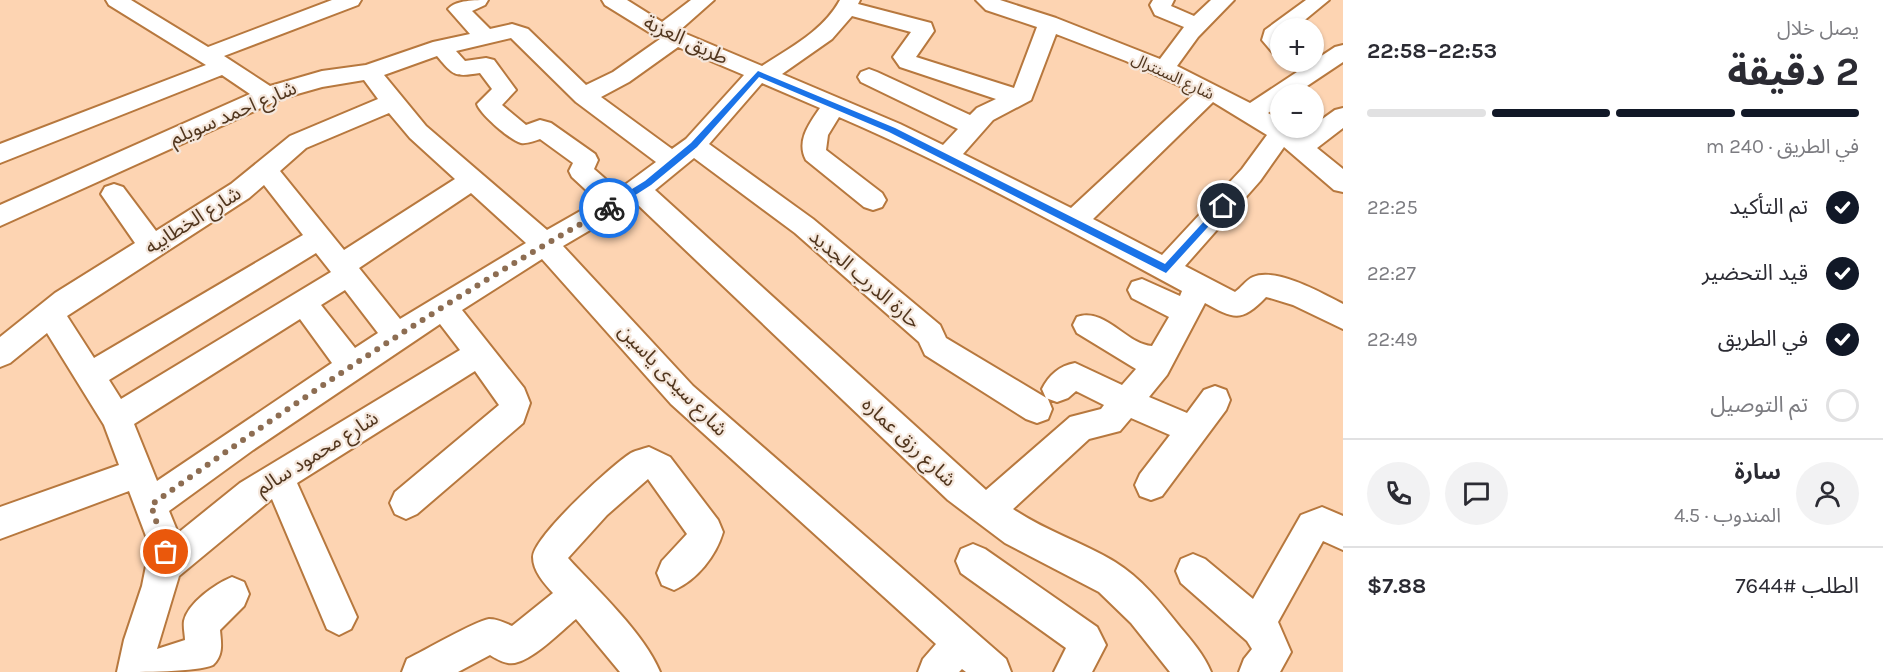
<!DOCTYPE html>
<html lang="ar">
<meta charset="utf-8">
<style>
body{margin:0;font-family:Karla,"Noto Sans Arabic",sans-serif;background:#f2f2f3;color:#2b2b33;direction:rtl;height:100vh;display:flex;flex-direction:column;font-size:22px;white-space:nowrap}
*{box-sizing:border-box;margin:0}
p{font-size:20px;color:#7c7c81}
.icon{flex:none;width:33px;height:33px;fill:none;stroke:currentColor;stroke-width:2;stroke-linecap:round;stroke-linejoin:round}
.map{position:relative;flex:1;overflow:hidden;direction:ltr}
.details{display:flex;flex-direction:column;background:#fff;width:540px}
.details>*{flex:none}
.buttons{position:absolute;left:1270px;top:18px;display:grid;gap:12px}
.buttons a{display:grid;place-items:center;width:54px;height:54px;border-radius:50%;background:#fff;box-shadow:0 2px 4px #0004;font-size:30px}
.pin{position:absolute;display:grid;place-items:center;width:51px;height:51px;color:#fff;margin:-26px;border:3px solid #fff;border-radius:50%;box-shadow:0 2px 6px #0007}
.courier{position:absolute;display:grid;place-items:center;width:60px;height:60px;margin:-30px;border:4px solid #1a73e8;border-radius:50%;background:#fff;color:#222;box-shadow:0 2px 8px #0007}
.head em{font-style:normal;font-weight:700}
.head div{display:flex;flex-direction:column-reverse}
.head{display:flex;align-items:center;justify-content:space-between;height:102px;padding:0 24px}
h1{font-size:39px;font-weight:700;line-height:45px}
.bar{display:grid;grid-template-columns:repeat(4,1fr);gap:9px 6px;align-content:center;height:72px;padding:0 24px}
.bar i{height:8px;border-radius:4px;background:#e1e1e2}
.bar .current{background:#111827}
.bar p{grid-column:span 4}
.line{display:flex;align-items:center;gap:15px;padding:0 24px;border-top:2px solid #e1e1e2}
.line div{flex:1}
.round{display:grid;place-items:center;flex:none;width:63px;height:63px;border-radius:32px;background:#f2f2f3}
ol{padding:0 24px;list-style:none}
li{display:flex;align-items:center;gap:18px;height:66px}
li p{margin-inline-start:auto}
li .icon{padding:6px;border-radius:50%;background:#111827;color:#fff;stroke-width:4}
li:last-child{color:#7c7c81}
li i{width:33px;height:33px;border:3px solid #e1e1e2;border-radius:50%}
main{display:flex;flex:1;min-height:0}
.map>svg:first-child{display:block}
</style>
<main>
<section class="details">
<div class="head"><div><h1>2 دقيقة</h1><p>يصل خلال</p></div><em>22:53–22:58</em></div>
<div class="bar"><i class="current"></i><i class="current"></i><i class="current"></i><i></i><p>في الطريق · 240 m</p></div>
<ol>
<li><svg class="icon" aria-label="check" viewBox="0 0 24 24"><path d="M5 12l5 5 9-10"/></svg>تم التأكيد<p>22:25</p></li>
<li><svg class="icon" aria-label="check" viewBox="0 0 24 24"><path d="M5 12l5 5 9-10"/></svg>قيد التحضير<p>22:27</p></li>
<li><svg class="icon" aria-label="check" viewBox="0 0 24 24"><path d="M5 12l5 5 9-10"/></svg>في الطريق<p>22:49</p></li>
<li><i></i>تم التوصيل</li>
</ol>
<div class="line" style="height:108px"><a class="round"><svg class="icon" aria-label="person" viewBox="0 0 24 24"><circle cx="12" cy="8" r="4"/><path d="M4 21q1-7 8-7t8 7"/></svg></a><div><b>سارة</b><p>المندوب · 4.5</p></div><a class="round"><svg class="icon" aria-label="chat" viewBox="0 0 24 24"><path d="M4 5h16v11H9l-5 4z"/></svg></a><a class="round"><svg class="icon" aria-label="phone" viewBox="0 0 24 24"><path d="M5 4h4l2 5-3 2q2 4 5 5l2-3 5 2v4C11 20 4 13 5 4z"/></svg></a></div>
<div class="line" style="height:78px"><div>الطلب #7644</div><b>$7.88</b></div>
</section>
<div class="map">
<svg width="1343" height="672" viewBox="0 0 1343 672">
<rect width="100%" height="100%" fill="#fdd4b2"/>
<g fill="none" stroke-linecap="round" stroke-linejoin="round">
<g stroke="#b7783e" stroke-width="4">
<path id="minor" d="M106,0H131L208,47L332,0H361L358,5L224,56L270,86L322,71L366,65L433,42L470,34L448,9C456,0 475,0 488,0L485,5L472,11L490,29L512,24L528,29L586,85L613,72L660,39L605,5L602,0H627L662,22L691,0H714L679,31L762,66C791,47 823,31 840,0H860L858,4L931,23L934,31L916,57L1014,88L1037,27L986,10L976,0H1000L1056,18L1160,59L1184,27L1155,15L1150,5L1153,0H1174L1171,6L1194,16L1211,0H1234L1198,37L1177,66L1250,103L1335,47L1343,45V62L1295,94H1281V104L1268,113L1281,121V128H1290L1300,135L1335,110L1343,108V128L1317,148L1343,169V192L1334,190L1284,147L1260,181L1185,266L1235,292C1241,288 1246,280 1253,277C1276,267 1322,293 1343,304V329L1293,305L1270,298L1266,297C1241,323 1234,319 1205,303L1167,375L1149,397L1187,413L1204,390L1215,386L1226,390L1230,400L1226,410L1162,496L1151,500L1140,496L1135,485L1140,474L1170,435L1131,418L1120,431L1089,439L1013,509C1045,531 1082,542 1115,562C1141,578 1161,603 1180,627C1192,641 1204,655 1211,672H1170L1131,623L1099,592L1005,543L948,500L636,203L563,246L693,386L1006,659L1011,672H966L962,669L959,672H918L923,659L936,644L671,404L542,259L462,310L524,388L530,403L523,423L417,514L406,519L395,514L390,503L395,492L499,405L475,371L297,483L357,617L351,629L339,635L327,629L272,499L179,576L157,649L185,640C185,635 183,627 184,621C188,603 215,584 232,577L244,582L249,594L244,606L220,630C221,642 224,655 213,665C199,672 138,672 117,672L124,640L142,586L147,561L146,536L129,491L0,539V507L119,465L104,425L47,333L10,363L0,367V337L55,293L135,243L101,194L105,187L114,184L123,187L156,231L231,184L290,136L378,99L364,80L322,87L283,98L0,226V205L250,94L222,75L0,163V144L206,65L109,5ZM852,16L911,32L893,57L900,67L996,99L977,108L970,115L877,72L869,69L861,72L858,77L861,82L958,129L943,145L900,124L782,74L832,39ZM1056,34L1126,61L1195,93L1071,208L963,154L993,120L1031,100ZM511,38L576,102L656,162L618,190L594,169L598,160L595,154L551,123L540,120L526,125L502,105L516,90L494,60L486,58L465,61L456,51ZM678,47L744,75L686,139L672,149L601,97L629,82ZM437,56C454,76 454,77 480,73L492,89L477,104C480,114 510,140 521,143C527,144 534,141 540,139L573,163L569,171L572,177L598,201L547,230L426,126L384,75ZM762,83L820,108C809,124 796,141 806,160L864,207L873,210L882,207L886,200L882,193L826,150L828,135L839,117C957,168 1069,230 1182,291L1180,296L1142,279L1132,282L1128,290L1132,298L1169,317L1152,346C1127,345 1105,307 1077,317L1073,325L1077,333L1136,369L1122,385L1075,363C1059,366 1049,375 1042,389L1046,398L1057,402L1068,398L1076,391L1104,405L1101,409L1070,417L986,490L655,190L694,158L795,233L919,342L925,355L1026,419L1037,423L1048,419L1052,409L1048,399L946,338L940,325L813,219L709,144ZM1213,102L1267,135L1242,169L1162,255L1093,219ZM389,113L410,138L455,179L344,250L280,171L306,148ZM264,185L303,235L94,358L67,316L249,198ZM471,193L526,243L400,319L359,268ZM316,253L331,272L121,399L109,380ZM345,290L378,333L355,348L321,305ZM300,319L332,363L157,481L134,424ZM440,324L460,350L240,483L178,533L169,511L253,450Z
M1306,0H1329L1295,28H1281V55L1273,53L1262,40L1265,30Z
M649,447L670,457L718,520L723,532C716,556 697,580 674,590L662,585L657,573L662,561L687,534L648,479L607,515L568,558C597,590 644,633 660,672H620L576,619C561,631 527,667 508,663C501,662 495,658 490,655L458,672H402L407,659C424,651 475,621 489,619C498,619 505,623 512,626L553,593C544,583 533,571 533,557C533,537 613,464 631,453C637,450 643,449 649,447Z
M1322,507L1343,516V550L1323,541L1278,622L1291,652L1280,672H1239L1244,659L1252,649L1247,641L1181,583L1176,571L1181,559L1193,554L1205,559L1253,599L1301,515Z
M973,544L985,549L1097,627L1106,645L1092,672H1054L1066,648L961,573L956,561L961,549Z"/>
</g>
<use href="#minor" fill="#fff" fill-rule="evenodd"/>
</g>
<path fill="#1a73e8" d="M758,71L895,128L1165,264L1220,204H1226L1227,206L1166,273L889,132L759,77L697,147L651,185L612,210H606V205L645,181L691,143Z"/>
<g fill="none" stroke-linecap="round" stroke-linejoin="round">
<path stroke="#8d6d52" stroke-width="6" stroke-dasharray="0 10.8" d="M166,552L151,505C299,399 450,297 609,208"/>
</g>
<g text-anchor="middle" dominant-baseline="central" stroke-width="4.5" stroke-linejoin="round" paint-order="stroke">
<g font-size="16" fill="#51361e" stroke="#f5e7dc">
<text transform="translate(1173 76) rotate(25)">شارع السنترال</text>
</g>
<g font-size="20" fill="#51361e" stroke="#f5e7dc">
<text transform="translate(686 40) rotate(25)">طريق العزبة</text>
<text transform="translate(233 113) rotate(-23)">شارع احمد سويلم</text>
<text transform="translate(193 220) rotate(-32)">شارع الخطابيه</text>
<text transform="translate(865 279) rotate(41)">حارة الدرب الجديد</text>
<text transform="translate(673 380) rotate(46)">شارع سيدى ياسين</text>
<text transform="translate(909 442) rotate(43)">شارع رزق عماره</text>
<text transform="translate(317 453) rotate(-32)">شارع محمود سالم</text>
</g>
</g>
</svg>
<div class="buttons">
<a>+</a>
<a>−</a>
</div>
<div class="pin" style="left:166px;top:552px;background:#ea580c"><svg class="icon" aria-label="bag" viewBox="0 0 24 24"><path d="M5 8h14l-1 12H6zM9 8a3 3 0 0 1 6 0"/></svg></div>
<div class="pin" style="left:1223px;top:206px;background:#1f2937"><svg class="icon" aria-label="home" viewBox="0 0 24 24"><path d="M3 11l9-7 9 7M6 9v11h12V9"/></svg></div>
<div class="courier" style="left:609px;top:208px"><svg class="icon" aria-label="bike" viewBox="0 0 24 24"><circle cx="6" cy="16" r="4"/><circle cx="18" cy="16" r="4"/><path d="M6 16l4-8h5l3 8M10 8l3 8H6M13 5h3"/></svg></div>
</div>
</main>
